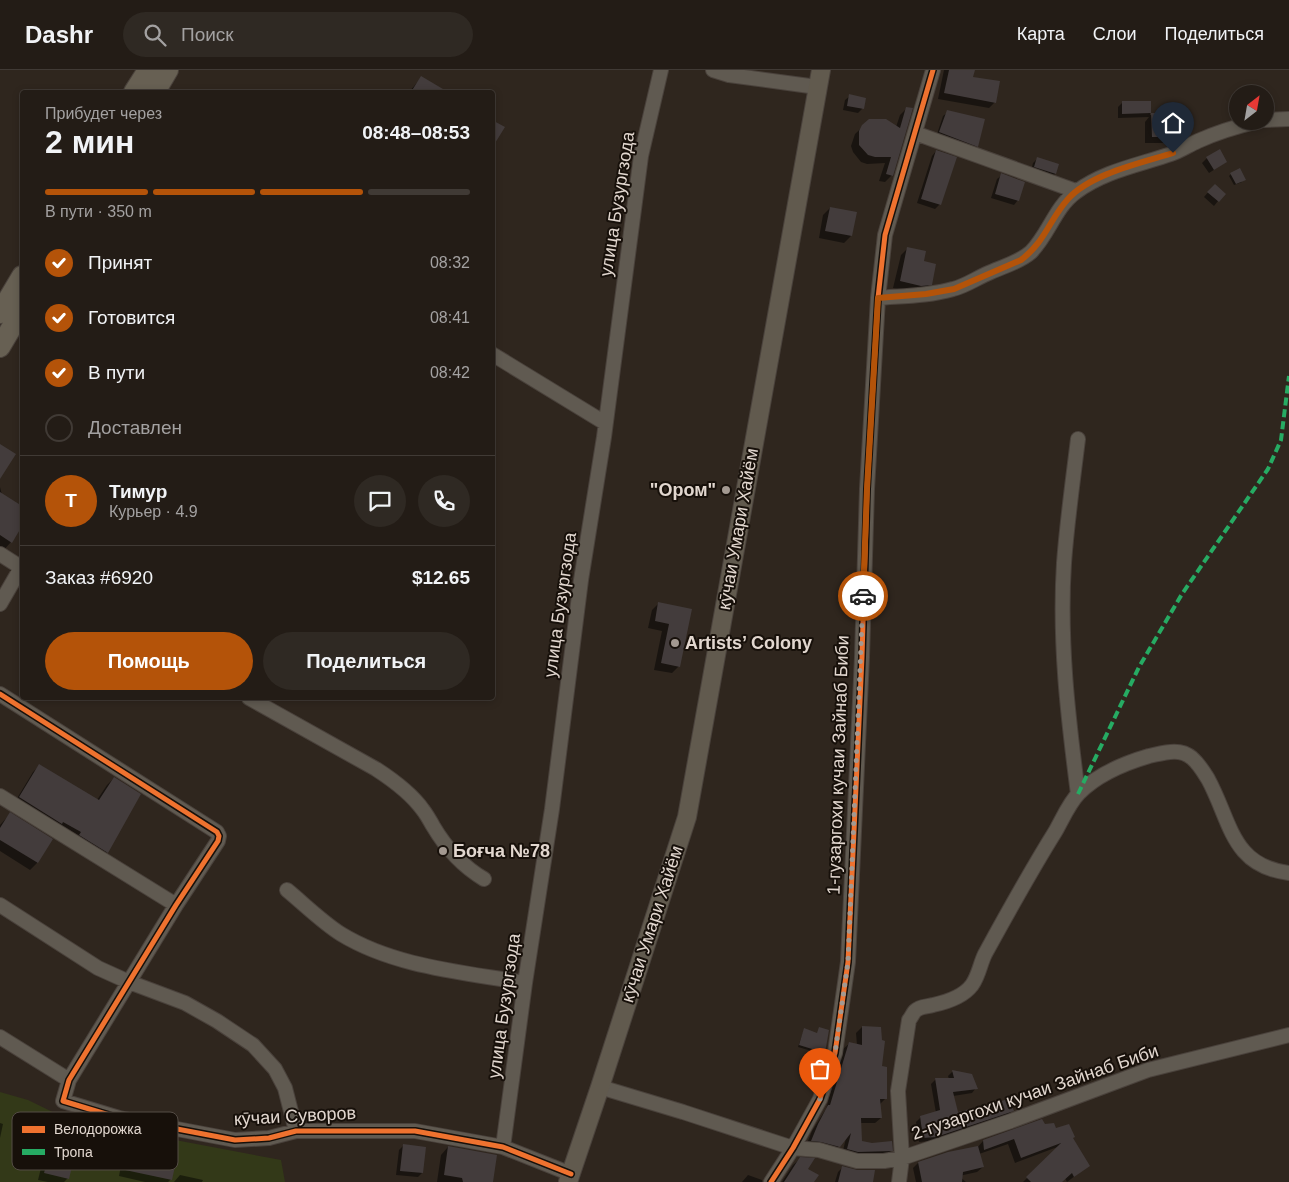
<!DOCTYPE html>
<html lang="ru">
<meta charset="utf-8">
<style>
body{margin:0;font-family:Helvetica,sans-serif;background:#2f2923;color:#f1f3f6;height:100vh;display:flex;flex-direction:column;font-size:19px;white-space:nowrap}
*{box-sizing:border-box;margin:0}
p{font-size:16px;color:#a3a1a1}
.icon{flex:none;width:28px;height:28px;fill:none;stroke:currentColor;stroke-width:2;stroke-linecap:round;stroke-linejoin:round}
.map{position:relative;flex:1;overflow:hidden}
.drawer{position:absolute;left:20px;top:20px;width:475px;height:610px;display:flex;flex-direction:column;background:#231c16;border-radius:5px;box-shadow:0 2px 8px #0003,0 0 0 1px #403a35}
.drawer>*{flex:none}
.needle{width:32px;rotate:31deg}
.controls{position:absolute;left:1229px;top:15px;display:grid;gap:10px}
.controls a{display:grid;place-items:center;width:45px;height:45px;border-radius:50%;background:#231c16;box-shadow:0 2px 8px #0003,0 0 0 1px #403a35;font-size:25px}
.pin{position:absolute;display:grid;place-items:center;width:42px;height:42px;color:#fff;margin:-51px -21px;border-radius:50% 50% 50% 0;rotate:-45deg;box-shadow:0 0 5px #0007}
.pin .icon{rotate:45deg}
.courier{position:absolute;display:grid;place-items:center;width:50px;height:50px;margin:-25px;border:4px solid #b45309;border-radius:50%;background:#fff;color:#222;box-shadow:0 1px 6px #0007}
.headline em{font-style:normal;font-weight:800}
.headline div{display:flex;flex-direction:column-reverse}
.headline{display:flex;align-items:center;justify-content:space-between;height:85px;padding:0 25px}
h1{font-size:32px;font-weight:800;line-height:38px}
.bar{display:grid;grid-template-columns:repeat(4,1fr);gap:8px 5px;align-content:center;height:60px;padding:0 25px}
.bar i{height:6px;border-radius:4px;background:#403a35}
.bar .selected{background:#b45309}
.bar p{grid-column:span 4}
.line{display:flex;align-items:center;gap:12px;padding:0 25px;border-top:1px solid #403a35}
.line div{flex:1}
.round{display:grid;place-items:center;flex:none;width:52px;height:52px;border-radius:26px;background:#2f2923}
ol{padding:0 25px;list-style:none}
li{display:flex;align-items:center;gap:15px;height:55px}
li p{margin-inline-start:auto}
li .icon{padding:5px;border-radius:50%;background:#b45309;color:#fff;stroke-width:4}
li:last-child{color:#a3a1a1}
li i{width:28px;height:28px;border:2px solid #403a35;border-radius:50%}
.button{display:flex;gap:10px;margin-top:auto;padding:10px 25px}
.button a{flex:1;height:58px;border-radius:30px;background:#b45309;color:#fff;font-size:20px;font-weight:800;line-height:58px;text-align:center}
.button a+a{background:#2f2923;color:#f1f3f6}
header{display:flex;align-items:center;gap:30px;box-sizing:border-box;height:70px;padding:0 25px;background:#231c16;border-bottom:1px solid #403a35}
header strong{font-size:24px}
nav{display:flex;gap:28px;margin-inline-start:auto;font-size:18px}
.search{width:350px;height:45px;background:#2f2923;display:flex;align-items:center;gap:12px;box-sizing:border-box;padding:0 18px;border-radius:28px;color:#a3a1a1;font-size:19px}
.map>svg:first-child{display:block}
</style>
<header>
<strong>Dashr</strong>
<div class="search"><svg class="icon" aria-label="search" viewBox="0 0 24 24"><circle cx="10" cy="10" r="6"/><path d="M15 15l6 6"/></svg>Поиск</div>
<nav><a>Карта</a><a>Слои</a><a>Поделиться</a></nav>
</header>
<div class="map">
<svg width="1289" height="1112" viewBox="0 0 1289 1112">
<rect width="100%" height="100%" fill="#2f261e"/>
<path fill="#333918" d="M0,1022L28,1030L69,1050L281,1090L285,1112H0Z"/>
<path fill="#0007" d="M944,0H973L972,8L995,32L989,38L938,29Z
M421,8L445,22H409Z
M850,26L864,29L862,39L858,43L843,40L845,30Z
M1150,32V45L1190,44V64L1179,73H1145V52L1149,47L1118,48V37L1122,33Z
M907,38L892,105L885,112L879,111L885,93L867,94L861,92L853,82L851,76L855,64L870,50L896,57L900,45Z
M948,42L977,76L973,80L936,67L943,46Z
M936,81L940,134L935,139L917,133L932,86Z
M1038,88L1058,95L1055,104L1050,108L1031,101L1033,93Z
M1207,88L1226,92L1209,103L1202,93Z
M1231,104L1242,112L1234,115L1229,106Z
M1002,105L1018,130L1014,135L991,128L997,109Z
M1210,120L1218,131L1214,136L1204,127Z
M830,138L851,166L844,173L819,168L823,145Z
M908,178L923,192L930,214L923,221L913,223L893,218L901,185Z
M0,417L2,425L22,437V454L11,472L2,482L0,481Z
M659,533L691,540L679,596L672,603L654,600L662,561L648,558L652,540Z
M40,695L97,730L107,715L114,708L107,782L100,789L13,735L33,702Z
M10,744L51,769L37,793L30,800L0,781V755Z
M862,957L880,997L886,1028L879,1035L881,1048L875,1053H860L861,1072L892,1080L886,1086L842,1085L846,1068L833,1082L806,1076L812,1061L826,1039L843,979L849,974L857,975L856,963Z
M820,959L824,982L822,984L798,977L804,960L816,965Z
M952,1002L971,1005L976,1018L972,1023L953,1026L957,1044L1013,1040L1008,1045L930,1071L919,1072L916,1052L921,1047L936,1043L931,1014L936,1009H949L948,1006Z
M0,1053L3,1054L0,1068Z
M1044,1055L1055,1059L1072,1069L1088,1096L1067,1112L1065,1108L1061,1112H1023L1060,1076L1015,1093L1008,1074L979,1084L983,1097L977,1102L959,1106L966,1112H916L913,1098L918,1093L977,1078L983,1071Z
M52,1075L68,1108L64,1112H48L38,1110L45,1082Z
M403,1076L422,1103L418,1107L396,1105L399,1080Z
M448,1077L492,1112H437L441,1085Z
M130,1078L171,1109L168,1112H145L119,1106L123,1085Z
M800,1089L813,1112H782L793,1095Z
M843,1097L871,1112H835L838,1102Z
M180,1105L203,1110L202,1112H174Z
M748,1105L762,1110V1112H742Z"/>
<path fill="#433c3c" d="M949,0H975L973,7L1000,11L996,33L944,23Z
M421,6L448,22H411Z
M849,24L866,28L864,39L847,36Z
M1122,31H1151V43L1122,44Z
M906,37L913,38L893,106L886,104L891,87H875L868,85L859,75V61L862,55L869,49H886L900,58Z
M947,40L985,49L978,77L939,62Z
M1151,43H1191V64L1187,67H1152Z
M492,50L505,57L492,78Z
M1220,79L1227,92L1214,100L1206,87Z
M936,80L957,87L941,135L921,129Z
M1037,87L1059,94L1056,104L1034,97Z
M1240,98L1246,110L1236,114L1230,103Z
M1001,103L1025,112L1019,131L995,124Z
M1215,114L1226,124L1219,132L1207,122Z
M830,137L857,142L852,166L825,161Z
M907,177L926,181L924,191L936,194L932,215L921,216L900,211Z
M0,374L16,384L0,409Z
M0,422L22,436V456L12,473L0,465Z
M658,532L692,539L680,597L661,593L669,554L655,551Z
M39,694L99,730L114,707L141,724L108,783L79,765L81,762L63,752L62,754L19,727Z
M10,742L53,769L38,793L0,770V758Z
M862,956L881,957L882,970L885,971L882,996L887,997V1029H880L882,1048H861L862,1071L872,1073L892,1071L893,1081L858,1082L847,1079L851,1063L840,1077L821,1072L811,1071L818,1054L828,1035H830L849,972L862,975Z
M819,957L829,960L825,983L799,975L804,958L817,963Z
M952,1000L972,1004L978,1019L953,1022L958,1042L1009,1029L1014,1041L936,1067L923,1068L920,1046L940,1040L935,1008H954Z
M1042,1049L1045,1054L1054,1053L1056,1058L1069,1054L1075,1067L1073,1068L1090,1096L1074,1107L1072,1103L1062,1112H1031L1026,1107L1061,1073L1021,1088L1014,1069L984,1080L983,1070Z
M52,1074L76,1080L69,1109L44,1103Z
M403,1074L426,1077L423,1103L400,1101Z
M448,1076L497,1085L493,1112H463L462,1108L444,1105Z
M978,1076L984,1097L963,1102L962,1112H922L918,1092L948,1082Z
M130,1077L177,1087L172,1110L125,1100Z
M800,1087L815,1088L808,1099L819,1105L814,1112H784Z
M842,1096L857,1100H875L873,1112H838Z"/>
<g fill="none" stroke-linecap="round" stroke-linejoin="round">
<g stroke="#4a423c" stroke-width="16">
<path id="minor" d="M713,0L729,5L817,17
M1265,50L1289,49
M915,63L1076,121
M878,228C903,226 929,226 953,219C966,216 978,207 991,202C1004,196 1020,192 1031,182C1049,164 1055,137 1076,122C1104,101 1139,95 1171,84C1180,81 1189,75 1198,71C1218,62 1238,56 1259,51
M492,284L605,353
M0,484L22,498
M0,534L22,496
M0,624L217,762L219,766L218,771L176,835L69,1010L63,1031L119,1048L235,1070L269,1068L296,1061H415L503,1077L571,1104
M249,628L376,699C393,710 411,723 423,740C427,745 430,751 433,756C446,778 462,796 484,809
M1078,724C1068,647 1059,571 1064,493C1067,452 1073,410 1078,369
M0,726L176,835
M287,820C304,834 322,852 341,864C395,897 463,902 525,913
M0,835L98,898L129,912L185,933L217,951L253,975L275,999L285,1018L296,1061
M0,967L69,1010
M600,1017L683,1042L793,1078L819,1080L857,1091H884L902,1088L1011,1051L1148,1000L1289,965
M503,1077L525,913L552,739L581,510L604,367L641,86L661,0
M771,1112L793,1078L820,1029L835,983L848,892L862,587L867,419L878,228L885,165L933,0
M899,1112L902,1088L898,1021L909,950C911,948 913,943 915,941C920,936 926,937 933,935C947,932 963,927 972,915C979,905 980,894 985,884C1008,842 1030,802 1055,762C1062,750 1069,733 1079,723C1097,705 1125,693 1149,686C1163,683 1180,677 1192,688C1199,694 1203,701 1208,709C1231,751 1231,796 1289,803"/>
</g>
<g stroke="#4a423c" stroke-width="20">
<path id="major" d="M568,1112L600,1017L687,747L821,0"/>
</g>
<g stroke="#4a423c" stroke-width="22">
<path id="highway" d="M134,22L148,0
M155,22L168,0
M0,243L22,206
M0,277L22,240"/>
</g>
<use href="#minor" stroke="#605a51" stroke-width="14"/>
<use href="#major" stroke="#615a4e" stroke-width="18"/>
<use href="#highway" stroke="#676053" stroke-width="20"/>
<path stroke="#26ab63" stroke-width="4" stroke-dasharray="8 4" stroke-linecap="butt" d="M1078,724L1139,597L1182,524L1268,399L1281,370L1289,306"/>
<g stroke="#17100a" stroke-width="8">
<path id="cycleway" d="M0,624L217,762L219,766L218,771L176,835L69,1010L63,1031L119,1048L235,1070L269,1068L296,1061H415L503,1077L571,1104
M771,1112L793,1078L820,1029L835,983L848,892L862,587L867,419L878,228L885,165L933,0"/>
</g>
<use href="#cycleway" stroke="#ef722f" stroke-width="5"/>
</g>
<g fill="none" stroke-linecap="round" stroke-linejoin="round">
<path stroke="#a39991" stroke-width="5" stroke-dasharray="0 9" d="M820,1029L835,983L848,892L863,526"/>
<path stroke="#b45309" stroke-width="6" d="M863,526L867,419L878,228L926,224L954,219L1021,190C1046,171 1049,150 1068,129C1090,104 1141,93 1173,83"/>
</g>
<g fill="#a39991" stroke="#17100a" stroke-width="2">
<circle cx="726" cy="420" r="5"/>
<circle cx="675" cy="573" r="5"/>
<circle cx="443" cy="781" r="5"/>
</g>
<g text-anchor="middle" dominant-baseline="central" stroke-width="4" stroke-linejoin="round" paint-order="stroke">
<g font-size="18" fill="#e2d7cf" stroke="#17100a">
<text transform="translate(617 134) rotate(-81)">улица Бузургзода</text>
<text transform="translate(738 459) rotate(-80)">кӯчаи Умари Хайём</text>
<text transform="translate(560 535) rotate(-82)">улица Бузургзода</text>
<text transform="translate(838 695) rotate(-88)">1-гузаргохи кучаи Зайнаб Биби</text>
<text transform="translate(652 854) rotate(-72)">кӯчаи Умари Хайём</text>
<text transform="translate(504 936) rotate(-82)">улица Бузургзода</text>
<text transform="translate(1035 1022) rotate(-19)">2-гузаргохи кучаи Зайнаб Биби</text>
<text transform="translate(295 1046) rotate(-3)">кӯчаи Суворов</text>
</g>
<g font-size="18" font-weight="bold" fill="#e2d7cf" stroke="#17100a" text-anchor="start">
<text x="716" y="420" text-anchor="end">"Oром"</text>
<text x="685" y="573">Artists’ Colony</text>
<text x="453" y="781">Боғча №78</text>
</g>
</g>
<rect x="12" y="1042" width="166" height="58" rx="8" fill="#17100a" stroke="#544c45" stroke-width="1"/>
<rect x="22" y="1056" width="23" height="7" fill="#ef722f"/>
<rect x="22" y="1079" width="23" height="6" fill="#26ab63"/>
<g font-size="14" fill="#e2d7cf">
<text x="54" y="1064">Велодорожка</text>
<text x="54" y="1087">Тропа</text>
</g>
</svg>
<div class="controls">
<a><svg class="needle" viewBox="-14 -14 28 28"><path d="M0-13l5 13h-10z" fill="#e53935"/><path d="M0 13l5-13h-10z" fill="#a3a1a1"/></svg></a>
</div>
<div class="pin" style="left:820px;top:1029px;background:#ea580c"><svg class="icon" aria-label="bag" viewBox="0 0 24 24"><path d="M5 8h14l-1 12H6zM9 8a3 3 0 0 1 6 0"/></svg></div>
<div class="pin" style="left:1173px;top:83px;background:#1f2937"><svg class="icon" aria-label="home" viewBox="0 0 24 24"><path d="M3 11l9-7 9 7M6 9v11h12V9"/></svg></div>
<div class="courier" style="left:863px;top:526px"><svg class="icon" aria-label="car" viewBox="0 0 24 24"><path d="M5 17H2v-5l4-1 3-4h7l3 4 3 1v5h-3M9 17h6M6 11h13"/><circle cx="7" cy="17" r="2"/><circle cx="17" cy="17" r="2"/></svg></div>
<section class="drawer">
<div class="headline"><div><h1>2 мин</h1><p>Прибудет через</p></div><em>08:48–08:53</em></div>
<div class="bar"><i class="selected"></i><i class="selected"></i><i class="selected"></i><i></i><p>В пути · 350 m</p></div>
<ol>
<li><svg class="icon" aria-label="check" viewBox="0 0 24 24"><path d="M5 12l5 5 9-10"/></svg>Принят<p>08:32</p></li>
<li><svg class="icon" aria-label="check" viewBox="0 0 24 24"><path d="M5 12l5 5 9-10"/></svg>Готовится<p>08:41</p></li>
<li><svg class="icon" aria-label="check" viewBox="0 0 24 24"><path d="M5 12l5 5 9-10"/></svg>В пути<p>08:42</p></li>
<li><i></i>Доставлен</li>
</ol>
<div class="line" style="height:90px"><b class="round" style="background:#b45309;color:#fff">Т</b><div><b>Тимур</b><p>Курьер · 4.9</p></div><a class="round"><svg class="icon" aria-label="chat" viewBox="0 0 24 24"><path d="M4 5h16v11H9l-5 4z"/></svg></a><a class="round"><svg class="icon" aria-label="phone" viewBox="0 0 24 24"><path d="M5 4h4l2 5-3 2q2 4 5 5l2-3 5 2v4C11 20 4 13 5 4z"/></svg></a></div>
<div class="line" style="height:65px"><div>Заказ #6920</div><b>$12.65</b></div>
<div class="button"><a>Помощь</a><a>Поделиться</a></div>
</section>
</div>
